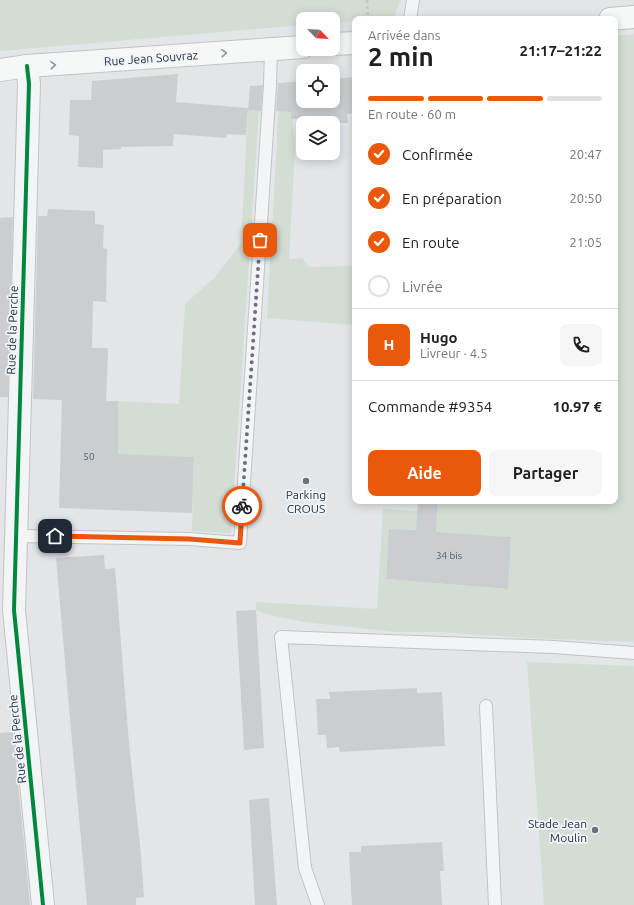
<!DOCTYPE html>
<html lang="fr">
<meta charset="utf-8">
<style>
body{margin:0;font-family:Ubuntu,sans-serif;background:#f6f6f6;color:#202124;height:100vh;display:flex;flex-direction:column;font-size:15px;white-space:nowrap}
*{box-sizing:border-box;margin:0}
p{font-size:13px;color:#757577}
.icon{flex:none;width:22px;height:22px;fill:none;stroke:currentColor;stroke-width:2;stroke-linecap:round;stroke-linejoin:round}
.map{position:relative;flex:1;overflow:hidden}
.drawer{position:absolute;left:352px;top:16px;width:266px;height:488px;display:flex;flex-direction:column;background:#fff;border-radius:8px;box-shadow:0 2px 10px #0003}
.drawer>*{flex:none}
.needle{width:26px;rotate:115deg}
.fabs{position:absolute;left:296px;top:12px;display:grid;gap:8px}
.fabs a{display:grid;place-items:center;width:44px;height:44px;border-radius:8px;background:#fff;box-shadow:0 2px 10px #0003;font-size:20px}
.pin{position:absolute;display:grid;place-items:center;width:34px;height:34px;color:#fff;margin:-17px;border-radius:8px;box-shadow:0 2px 6px #0006}
.courier{position:absolute;display:grid;place-items:center;width:40px;height:40px;margin:-20px;border:3px solid #ea580c;border-radius:50%;background:#fff;color:#222;box-shadow:0 1px 5px #0007}
.headline em{font-style:normal;font-weight:700}
.headline div{display:flex;flex-direction:column-reverse}
.headline{display:flex;align-items:center;justify-content:space-between;height:68px;padding:0 16px}
h1{font-size:26px;font-weight:700;line-height:30px}
.bar{display:grid;grid-template-columns:repeat(4,1fr);gap:6px 4px;align-content:center;height:48px;padding:0 16px}
.bar i{height:5px;border-radius:3px;background:#e0e0e0}
.bar .active{background:#ea580c}
.bar p{grid-column:span 4}
.line{display:flex;align-items:center;gap:10px;padding:0 16px;border-top:1px solid #e0e0e0}
.line div{flex:1}
.round{display:grid;place-items:center;flex:none;width:42px;height:42px;border-radius:8px;background:#f6f6f6}
ol{padding:0 16px;list-style:none}
li{display:flex;align-items:center;gap:12px;height:44px}
li p{margin-inline-start:auto}
li .icon{padding:4px;border-radius:50%;background:#ea580c;color:#fff;stroke-width:4}
li:last-child{color:#757577}
li i{width:22px;height:22px;border:2px solid #e0e0e0;border-radius:50%}
.cta{display:flex;gap:8px;margin-top:auto;padding:8px 16px}
.cta a{flex:1;height:46px;border-radius:8px;background:#ea580c;color:#fff;font-size:16px;font-weight:700;line-height:46px;text-align:center}
.cta a+a{background:#f6f6f6;color:#202124}
.map>svg:first-child{display:block}
</style>
<div class="map">
<svg width="634" height="905" viewBox="0 0 634 905">
<rect width="100%" height="100%" fill="#e3e6e9"/>
<path fill="#d3ddd3" d="M0,0H401L394,17L355,19V21L333,23V19H303V25L0,51Z
M634,34V642L528,638L438,632H397L304,622L269,615L256,610V602L377,609L383,509L417,511L420,530L389,529L386,579L507,589L511,537L436,532L438,501H615V36Z
M288,82L295,147L289,259L302,258L309,267L355,266V325L267,318L279,104Z
M248,110L259,111L231,533L192,531L194,457L132,455L118,466V401L179,404L185,304L215,277L241,244Z
M527,662L634,666V905H544Z"/>
<path fill="#cbced1" d="M178,74L176,102L248,108L246,135L227,134L226,138L174,134L173,146L121,147V149L103,150V168L78,167L79,136L69,135L70,100H91L92,81Z
M355,77V113L347,114L348,123H329L328,116L291,119V112L276,111L278,83L303,81V101H333V79Z
M263,85L261,111L248,110L250,86Z
M48,209L95,211V224L104,225L103,248L107,249L106,302L93,301L92,348H107L108,351L106,401H118V454L194,457L192,513L59,508L62,400L33,399L38,216H47Z
M13,217L8,397H0V218Z
M418,501H438L436,532L511,537L508,589L386,579L389,529L416,530Z
M104,555L105,569L115,568L129,743L141,855L144,897L136,898V905H87L70,719L56,558Z
M256,610L264,748L244,750L236,611Z
M417,688V693L442,692L445,746L340,752L339,747L327,748L326,735H318L316,699H330L329,692Z
M13,732L24,843L30,905H0V733Z
M269,798L277,905H255L249,800Z
M442,842L444,871H440L442,905H352L349,852H361V846Z"/>
<g fill="none" stroke-linecap="round" stroke-linejoin="round">
<g stroke="#c1c4c7" stroke-width="14">
<path id="lane" d="M410,19L413,0
M17,536L189,539L240,543L270,85L271,50
M486,706L495,905
M318,905L305,868L281,637L554,647L634,653"/>
</g>
<g stroke="#c1c4c7" stroke-width="24">
<path id="street" d="M27,66L29,84L14,610L43,905"/>
</g>
<g stroke="#c1c4c7" stroke-width="24">
<path id="secondary" d="M610,19L634,17
M333,44L355,43
M0,70L27,66L303,47"/>
</g>
<path stroke="#c4c7cc" stroke-width="2.5" stroke-dasharray="3 3" stroke-linecap="butt" d="M367,0L368,19
M381,501L418,503"/>
<use href="#lane" stroke="#f3f4f5" stroke-width="12"/>
<use href="#street" stroke="#f3f4f5" stroke-width="22"/>
<use href="#secondary" stroke="#f6f7f7" stroke-width="22"/>
<g stroke="#f1f4f8" stroke-width="6">
<path id="cycleway" d="M27,66L29,84L14,610L43,905"/>
</g>
<use href="#cycleway" stroke="#00873e" stroke-width="4"/>
</g>
<defs><path id="oneway-chevron" d="M-2-3.5L2.5 0L-2 3.5" fill="none" stroke-width="1.6" stroke-linecap="round" stroke-linejoin="round"/></defs>
<g stroke="#8e949e">
<use href="#oneway-chevron" transform="translate(224 53) rotate(-4)"/>
<use href="#oneway-chevron" transform="translate(53 65) rotate(-4)"/>
</g>
<g fill="none" stroke-linecap="round" stroke-linejoin="round">
<path stroke="#69717e" stroke-width="4" stroke-dasharray="0 7.2" d="M242,506L260,240"/>
<path stroke="#ea580c" stroke-width="5" d="M55,536L189,539L240,543L242,506"/>
</g>
<g fill="#69717e" stroke="#f1f4f8" stroke-width="1.5">
<circle cx="306" cy="481" r="4"/>
<circle cx="595" cy="830" r="4"/>
</g>
<g text-anchor="middle" dominant-baseline="central" stroke-width="3.5" stroke-linejoin="round" paint-order="stroke">
<g font-size="10" fill="#515a68">
<text x="89" y="456">50</text>
<text x="449" y="555">34 bis</text>
</g>
<g font-size="12" fill="#273244" stroke="#f1f4f8">
<text transform="translate(151 58) rotate(-4)">Rue Jean Souvraz</text>
<text transform="translate(12 330) rotate(-88)">Rue de la Perche</text>
<text transform="translate(17 739) rotate(-96)">Rue de la Perche</text>
</g>
<g font-size="12" fill="#273244" stroke="#f1f4f8">
<text x="306" y="494">Parking<tspan x="306" dy="14">CROUS</tspan></text>
<text x="587" y="823" text-anchor="end">Stade Jean<tspan x="587" dy="14">Moulin</tspan></text>
</g>
</g>
</svg>
<div class="fabs">
<a><svg class="needle" viewBox="-14 -14 28 28"><path d="M0-13l5 13h-10z" fill="#e53935"/><path d="M0 13l5-13h-10z" fill="#757577"/></svg></a>
<a><svg class="icon" aria-label="locate" viewBox="0 0 24 24"><circle cx="12" cy="12" r="6"/><path d="M12 2v4M12 18v4M2 12h4M18 12h4"/></svg></a>
<a><svg class="icon" aria-label="layers" viewBox="0 0 24 24"><path d="M12 4l9 5-9 5-9-5zM3 14l9 5 9-5"/></svg></a>
</div>
<div class="pin" style="left:260px;top:240px;background:#ea580c"><svg class="icon" aria-label="bag" viewBox="0 0 24 24"><path d="M5 8h14l-1 12H6zM9 8a3 3 0 0 1 6 0"/></svg></div>
<div class="pin" style="left:55px;top:536px;background:#1f2937"><svg class="icon" aria-label="home" viewBox="0 0 24 24"><path d="M3 11l9-7 9 7M6 9v11h12V9"/></svg></div>
<div class="courier" style="left:242px;top:506px"><svg class="icon" aria-label="bike" viewBox="0 0 24 24"><circle cx="6" cy="16" r="4"/><circle cx="18" cy="16" r="4"/><path d="M6 16l4-8h5l3 8M10 8l3 8H6M13 5h3"/></svg></div>
<section class="drawer">
<div class="headline"><div><h1>2 min</h1><p>Arrivée dans</p></div><em>21:17–21:22</em></div>
<div class="bar"><i class="active"></i><i class="active"></i><i class="active"></i><i></i><p>En route · 60 m</p></div>
<ol>
<li><svg class="icon" aria-label="check" viewBox="0 0 24 24"><path d="M5 12l5 5 9-10"/></svg>Confirmée<p>20:47</p></li>
<li><svg class="icon" aria-label="check" viewBox="0 0 24 24"><path d="M5 12l5 5 9-10"/></svg>En préparation<p>20:50</p></li>
<li><svg class="icon" aria-label="check" viewBox="0 0 24 24"><path d="M5 12l5 5 9-10"/></svg>En route<p>21:05</p></li>
<li><i></i>Livrée</li>
</ol>
<div class="line" style="height:72px"><b class="round" style="background:#ea580c;color:#fff">H</b><div><b>Hugo</b><p>Livreur · 4.5</p></div><a class="round"><svg class="icon" aria-label="phone" viewBox="0 0 24 24"><path d="M5 4h4l2 5-3 2q2 4 5 5l2-3 5 2v4C11 20 4 13 5 4z"/></svg></a></div>
<div class="line" style="height:52px"><div>Commande #9354</div><b>10.97 €</b></div>
<div class="cta"><a>Aide</a><a>Partager</a></div>
</section>
</div>
